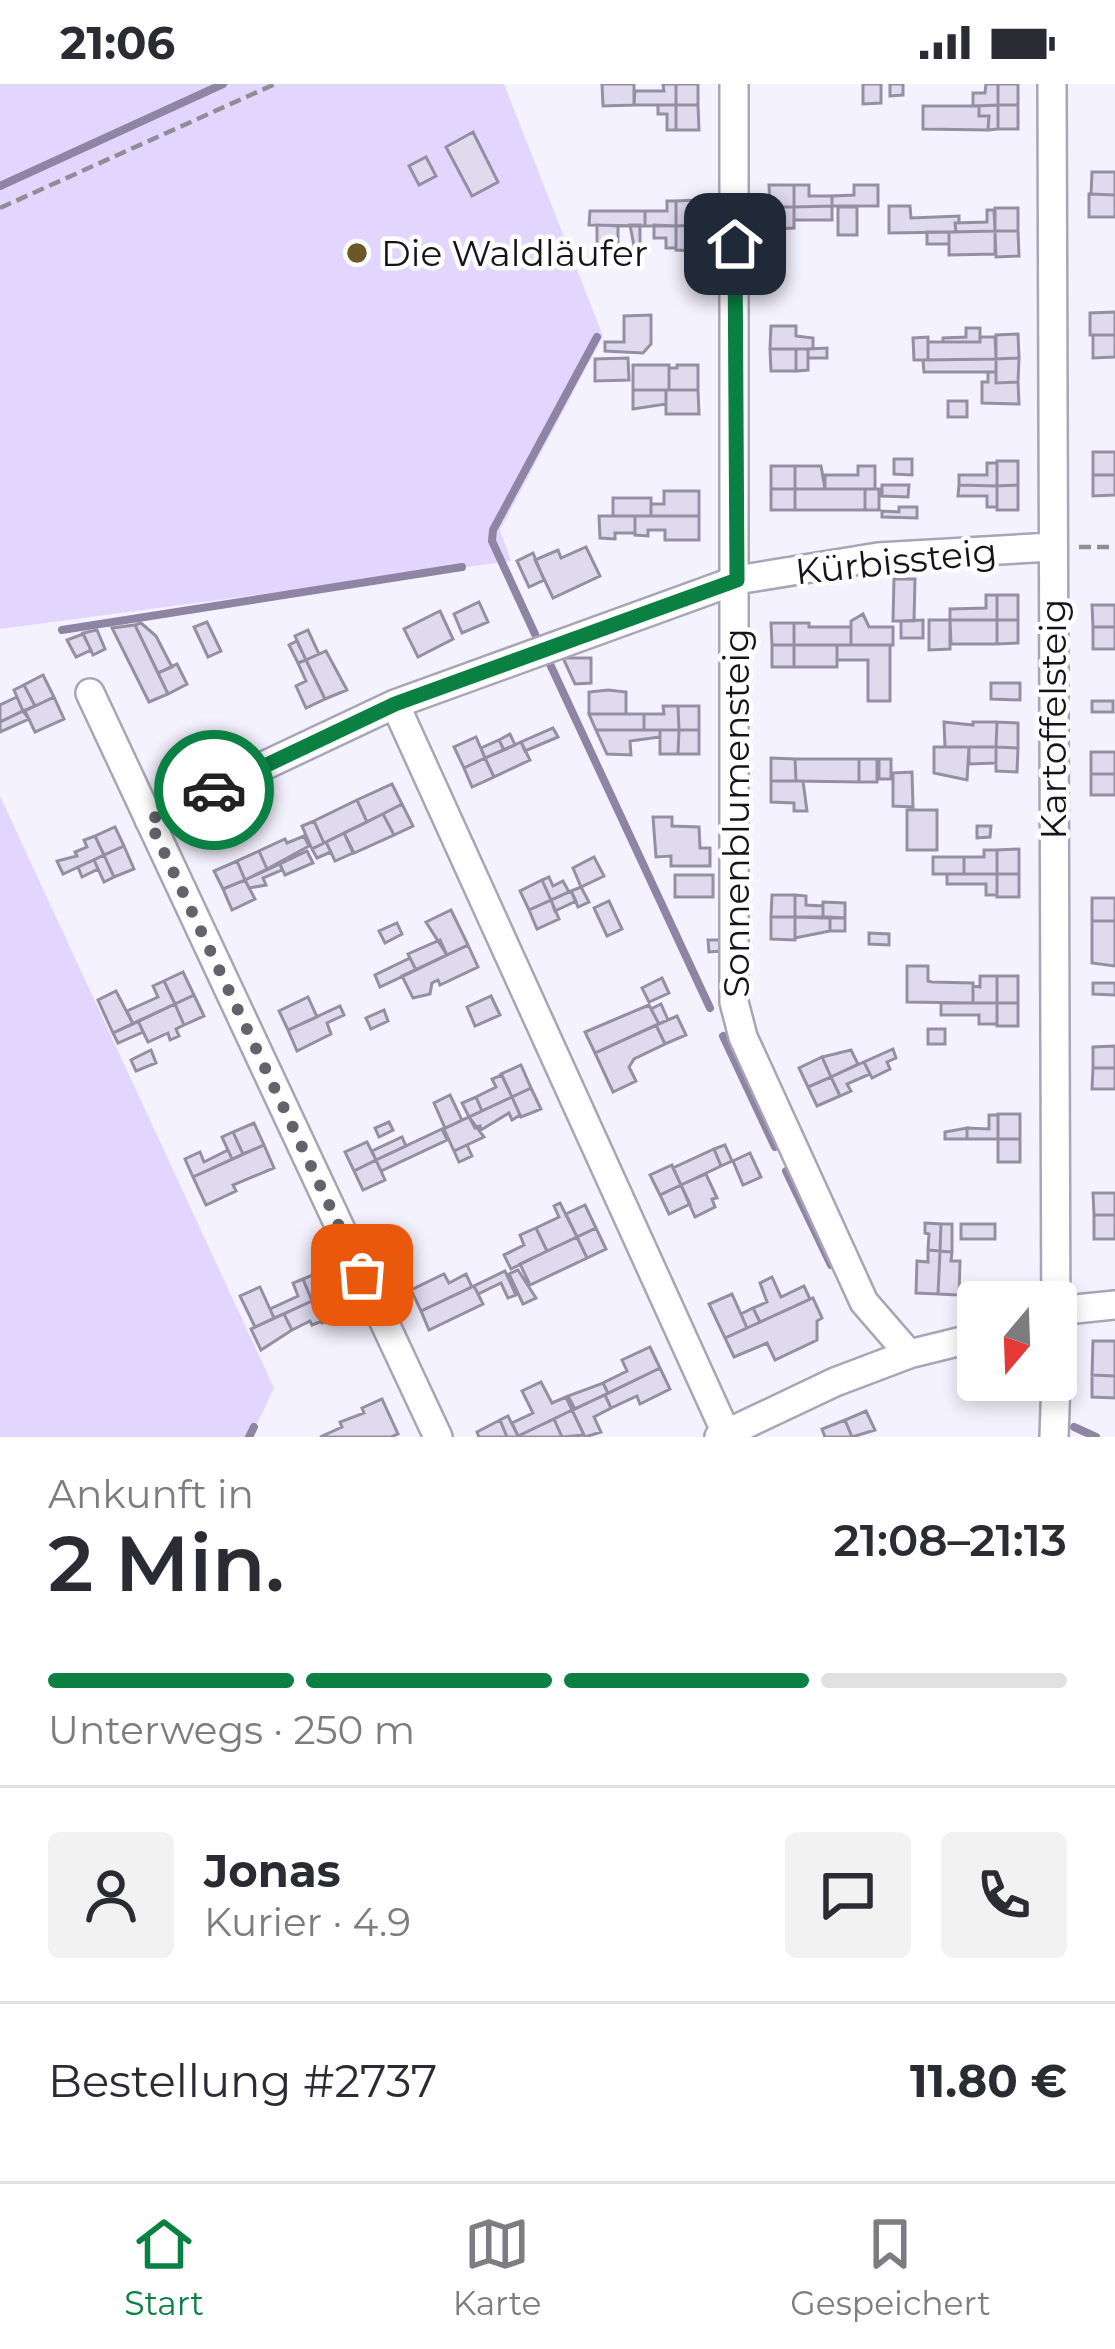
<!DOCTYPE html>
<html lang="de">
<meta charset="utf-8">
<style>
body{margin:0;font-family:Montserrat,sans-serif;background:#f2f2f3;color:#2b2b33;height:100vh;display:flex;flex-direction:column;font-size:45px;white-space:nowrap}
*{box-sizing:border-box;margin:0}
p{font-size:39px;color:#7c7c81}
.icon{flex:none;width:66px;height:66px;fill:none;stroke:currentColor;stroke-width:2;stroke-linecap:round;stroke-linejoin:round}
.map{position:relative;height:1353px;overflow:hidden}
.side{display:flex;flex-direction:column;background:#fff;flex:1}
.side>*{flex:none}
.needle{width:78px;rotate:199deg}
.tools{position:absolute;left:957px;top:1197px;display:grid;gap:24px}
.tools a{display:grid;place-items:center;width:120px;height:120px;border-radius:12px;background:#fff;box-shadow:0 6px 18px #0003;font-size:60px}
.pin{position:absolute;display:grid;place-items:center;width:102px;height:102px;color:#fff;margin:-51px;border-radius:24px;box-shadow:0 6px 18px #0006}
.courier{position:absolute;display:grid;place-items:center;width:120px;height:120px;margin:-60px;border:9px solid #0b8043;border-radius:50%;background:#fff;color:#222;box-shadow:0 3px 15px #0007}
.head em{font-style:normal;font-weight:600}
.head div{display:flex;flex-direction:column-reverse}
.head{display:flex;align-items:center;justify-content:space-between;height:204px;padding:0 48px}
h1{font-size:78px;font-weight:600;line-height:90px}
.bar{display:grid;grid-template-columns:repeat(4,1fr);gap:18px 12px;align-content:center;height:144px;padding:0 48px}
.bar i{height:15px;border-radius:9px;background:#e1e1e2}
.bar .current{background:#0b8043}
.bar p{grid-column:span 4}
.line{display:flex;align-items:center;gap:30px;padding:0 48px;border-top:3px solid #e1e1e2}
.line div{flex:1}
.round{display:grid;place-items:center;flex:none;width:126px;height:126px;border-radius:12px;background:#f2f2f3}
.status{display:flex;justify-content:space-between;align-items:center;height:84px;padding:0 60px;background:#fff;direction:ltr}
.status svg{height:33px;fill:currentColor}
.tab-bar{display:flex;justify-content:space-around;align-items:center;height:168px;border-top:3px solid #e1e1e2;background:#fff;font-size:33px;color:#7c7c81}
.tab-bar a{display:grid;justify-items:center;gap:6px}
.tab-bar .current{color:#0b8043}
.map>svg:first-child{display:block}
</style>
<div class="status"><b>21:06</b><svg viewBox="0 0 49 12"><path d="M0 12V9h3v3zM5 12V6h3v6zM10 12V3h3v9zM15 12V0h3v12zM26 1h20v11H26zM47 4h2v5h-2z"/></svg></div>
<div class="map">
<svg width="1115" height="1353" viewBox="0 0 1115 1353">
<rect width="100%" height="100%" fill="#f5f2ff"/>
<path fill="#e2d6ff" d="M0,0H504L603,252L500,446L511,477L0,545Z
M0,712L274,1304L251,1353H0Z"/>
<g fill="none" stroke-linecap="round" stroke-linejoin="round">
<path stroke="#8e85a4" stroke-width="8" d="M0,102L223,0
M62,546L462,483
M535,550L492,457L493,446L597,253
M549,578L710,924
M723,952L775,1063
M786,1087L831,1181
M1074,1343L1096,1353
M249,1353L254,1343"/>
</g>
<path fill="#e0daef" stroke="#948fa2" stroke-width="3" d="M602,0H634V21L603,22Z
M663,0H676V21H634L635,7H664Z
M676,0H698V21H676Z
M863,0H881V19L863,20Z
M890,0H903V11L890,12Z
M986,0H998V21L973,22V9H985Z
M998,0H1018V21H998Z
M658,21H676V46H667V30H658Z
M676,21H698L699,46H676Z
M998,21H1018V45H998Z
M998,21V45L988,46L989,32H979V22Z
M923,22H979V32H989L988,46L923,45Z
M473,48L498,98L472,112L446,63Z
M426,73L436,92L419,101L409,82Z
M1092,88H1115V111L1091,110Z
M769,101H794V123H770Z
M794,101H809V112H832V122L794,123Z
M854,101H878V122H832V112L854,111Z
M1089,110L1115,111V133H1089Z
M698,116V141L676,142V117Z
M667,117H676V142H645V127H667Z
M832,122V136H794V123Z
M889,122H910L911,134L959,132V139H955L956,148L889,149Z
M770,123H794V144L770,145Z
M838,123H857V151H838Z
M995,124H1018V147H995Z
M987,126H994L995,147L956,148L955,139L987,138Z
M590,127H645V142L589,141Z
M597,141L618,142V179H597Z
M630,141H640V167H635Z
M654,141L676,142V164H666V154H654Z
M698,141V167L676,166V142Z
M995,147H1018L1019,172L996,173Z
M995,147V170L949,171V148Z
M927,148H949V160H927Z
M1115,228V251H1090V229Z
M651,231V260L643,269L605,267V258H624V232Z
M771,242H796V252L813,254V265H770Z
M966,244H980V258H943V254L966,253Z
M1018,250L1019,274L996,275V251Z
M1093,251H1115V273L1093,274Z
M928,253V276H914L913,254Z
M980,253H995L996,275L928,276V258H980Z
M827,264V274H808V265Z
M770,265H796V287H771Z
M796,265H808V286L796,287Z
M628,274L629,296L595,297V275Z
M1019,274L1018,298L996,299V275Z
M996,275V288H924L923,276Z
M633,281H669V306H633Z
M677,281H698V306H669V284H677Z
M988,288H996V299L1018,298L1019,320L982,319V298H988Z
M633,306H666V320L633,325Z
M666,306H698L699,330H666Z
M948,317H967V333H948Z
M1093,368H1115V391H1093Z
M894,375H912V391L894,390Z
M997,377H1018V401L997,402Z
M987,379H997V402L959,401V391H987Z
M771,382H795V405H771Z
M795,382H821L825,405H795Z
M858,382H875V405H825V391H858Z
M1093,391H1115V411L1093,412Z
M882,401H909L908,413L882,412Z
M959,401L997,402V423H987V412H958Z
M1018,401V426H997V402Z
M771,405H795V426H771Z
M795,405H865V426H795Z
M865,405H879V426H865Z
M664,407H699V432H651V420H664Z
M613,414H651V432H613Z
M899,423H917V434L882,433V427L899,428Z
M599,432H635V449H615V455L600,454Z
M635,432H699V456H665V446H648V452L635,451Z
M586,463L600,492L553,514L535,476L558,466L561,474Z
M533,469L544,496L529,503L517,477Z
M894,495H915L914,537H893Z
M986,511H997V536H950V525L986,524Z
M997,511H1018V536H997Z
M479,518L488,538L462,549L454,530Z
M1092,521H1115V543H1093Z
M440,527L453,555L418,573L404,545Z
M863,530L869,543H893V561H851V537Z
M923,536V554H901V537Z
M929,536H950V565L929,566Z
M950,536H997V560H951Z
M997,536H1018V559L997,560Z
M207,538L221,567L208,573L194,543Z
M141,539L156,552L172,583L158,589L135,541Z
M771,539H794V561H772Z
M794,539H809V543H851V561H794Z
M135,541L168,610L149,618L112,544Z
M1093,543H1115V565H1093Z
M97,546L105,565L93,571L83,549Z
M308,546L319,570L306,576L295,552Z
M83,550L91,566L76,573L67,556Z
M297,557L306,576L298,579L289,561Z
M772,561H794V583H772Z
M794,561H837V583H794Z
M837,561H890V617H868V576H837Z
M326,567L347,606L325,615L306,576Z
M563,574H591V599L575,600Z
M306,576L325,615L306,624L296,602L306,597L298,579Z
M177,580L187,600L168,610L158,589Z
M43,591L54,613L35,622L24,601Z
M991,599H1020V616L991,615Z
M24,601L35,622L23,627L14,606Z
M608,606L626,608V630H589V608Z
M17,613L23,627L0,638V621Z
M54,613L64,635L35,648L25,627Z
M1092,617H1113V628H1092Z
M663,622H678L679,646H644V630H664Z
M678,622H699V646H679Z
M23,627L29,635L0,648V638Z
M589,630H644V646H596Z
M944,638L973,641V638H997L996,663H945Z
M997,638L1018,639V664L996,663Z
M553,644L558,653L525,667L521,658Z
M596,646H660V653L630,657L631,671L607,670Z
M660,646H679L678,670H660Z
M679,646H699V670H678Z
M510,650L515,661L504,666L499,656Z
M476,653L485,674L464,684L454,663Z
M499,656L504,666L485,674L481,664Z
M521,658L530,676L494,693L485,674Z
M934,663H969L967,696L934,689Z
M969,663H996V679L969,680Z
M996,663L1018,664L1017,688L996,687Z
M1091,668H1115V690H1091Z
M485,674L494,693L472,703L464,684Z
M771,674L795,675L796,697H771Z
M795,675H859V698L796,697Z
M859,675H877V698H859Z
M879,675H891V695H879Z
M912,688L913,723L893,722V689Z
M1091,690H1115V711H1091Z
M771,697H803L807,727H794V719L771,718Z
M392,700L402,720L367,738L357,716Z
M357,716L367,738L324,759L314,737Z
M402,720L413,742L394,751L383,730Z
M907,726H937V766H907Z
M383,730L394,751L354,769L344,749Z
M653,733H672V742L699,743L700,764H710V782H671V772L656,773Z
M314,737L324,759L312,765L302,742Z
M977,742H991L990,753L977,754Z
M115,743L124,762L104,771L95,752Z
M344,749L353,769L335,777L326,758Z
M95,752L104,771L63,790L57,777L77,772L75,768L87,763L84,756Z
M304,752L309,762L267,785L259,767L285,755L287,759Z
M326,758L331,768L317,774L312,765Z
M124,762L134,785L114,793L104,771Z
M1019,765V790H997V766Z
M984,766H997V790H964V773H984Z
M259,767L267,785L245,796L237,777Z
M307,767L313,779L285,791L280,780Z
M104,771L114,793L104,798L94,776Z
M594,773L604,792L581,803L573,784Z
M933,773H964V790H933Z
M94,776L98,785L82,793L78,783Z
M237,777L245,796L223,805L214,787Z
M280,780L282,786L263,794L266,801L249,804L245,796Z
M947,790H997V811H986V800H947Z
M997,790H1019V813H997Z
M675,791H713V813H675Z
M549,793L553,802L563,797L569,808L551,816L542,796Z
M245,796L255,815L232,826L223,805Z
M542,796L551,816L529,826L520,807Z
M581,803L589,818L578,823L571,807Z
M571,807L576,817L555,827L551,816Z
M772,811H795V833H771Z
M795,811L806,812V821L823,822V834L795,833Z
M1092,814H1115V837H1092Z
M551,816L559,835L537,845L529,826Z
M609,817L622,845L607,852L594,824Z
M823,818L845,819V834H823Z
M451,826L468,861L447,871L426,838Z
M771,833H795V856L771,855Z
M795,833H830V847L795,854Z
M830,833L845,834V847H830Z
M1092,837H1115V882L1092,879Z
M397,839L402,850L385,859L379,847Z
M869,849L889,850V861L869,860Z
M440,856L447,871L416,886L408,870Z
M708,856H722V867L709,868Z
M468,861L478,883L440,901L438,896L432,899L430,910L413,914L402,892Z
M410,874L416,886L380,903L375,891Z
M907,882H928V897L932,898L973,899V919L907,918Z
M183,888L194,911L175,920L164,897Z
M980,892H997V919H973V902L980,903Z
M997,892H1018V919H997Z
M662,894L669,909L649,918L642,904Z
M164,897L175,920L133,940L127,927L158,913L153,902Z
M1093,899H1115V911L1093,910Z
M116,907L133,940L113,949L98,916Z
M194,911L204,932L184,941L175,920Z
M491,912L500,931L475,942L467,923Z
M308,913L317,933L288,946L279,927Z
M941,919H997V940H979V931H941Z
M997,919H1018V942H997Z
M175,920L184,941L176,945L179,952L170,956L168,949L148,958L138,937Z
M661,920L668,936L659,940L651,925Z
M649,921L659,940L595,969L585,948Z
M340,922L344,931L327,939L331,950L297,967L288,946Z
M384,926L388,937L371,945L366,934Z
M677,932L686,951L665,960L656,941Z
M138,937L143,948L118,959L113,949Z
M656,941L665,960L634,975L629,983L636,997L613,1008L595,969Z
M928,945H945V960H928Z
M1115,962V984H1093V963Z
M893,965L896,974L887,978L890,985L872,994L864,978Z
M151,966L156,979L136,987L131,976Z
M851,966L858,980L831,993L822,973Z
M822,973L831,993L808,1003L799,984Z
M864,978L870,990L847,1000L851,1007L840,1012L831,993Z
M521,981L531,1004L512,1013L501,990Z
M1093,984H1115V1005H1092Z
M502,991L512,1013L482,1027L476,1013L496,1003L492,995Z
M831,993L840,1012L817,1022L808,1003Z
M531,1004L541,1025L521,1033L512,1013Z
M450,1011L462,1036L445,1044L434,1019Z
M476,1013L482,1027L469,1033L462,1019Z
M512,1013L520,1031L512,1036L509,1029L481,1046L480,1042L475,1044L469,1033Z
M998,1030H1020V1055H998Z
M989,1031H998V1055H967V1044L989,1045Z
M469,1033L484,1053L454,1067L444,1045Z
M389,1038L393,1046L379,1053L375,1044Z
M254,1039L264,1061L243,1070L233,1048Z
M967,1044V1055H945V1048Z
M442,1045L447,1056L381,1087L376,1076Z
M233,1048L243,1070L232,1075L222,1053Z
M402,1053L406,1062L376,1076L372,1067Z
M998,1055H1020V1078H998Z
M367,1058L376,1076L354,1087L345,1068Z
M264,1061L274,1084L233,1101L236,1107L206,1121L193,1093Z
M467,1061L472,1072L459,1078L454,1067Z
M725,1061L732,1077L721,1082L714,1065Z
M714,1065L721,1082L681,1101L673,1084Z
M228,1066L232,1075L193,1093L185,1075L200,1068L204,1078Z
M750,1069L761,1093L743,1101L733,1077Z
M376,1076L385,1096L363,1106L354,1087Z
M672,1081L681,1101L660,1111L650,1091Z
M706,1090L717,1114L712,1115L715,1123L695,1133L681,1101Z
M681,1101L690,1120L669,1130L660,1111Z
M1093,1109H1115V1131H1094Z
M560,1119L577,1153L547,1167L536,1144L559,1133L554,1122Z
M585,1121L596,1144L577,1153L566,1130Z
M1094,1131H1115V1155H1094Z
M925,1139L941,1140L940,1167L928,1166L929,1150L925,1149Z
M941,1140H952V1168L940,1167Z
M961,1140H995V1155H961Z
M536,1144L547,1167L511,1185L504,1171L524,1161L520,1151Z
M596,1144L606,1165L587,1174L577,1153Z
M577,1153L587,1174L530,1201L520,1180Z
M928,1166L940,1167L938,1210L916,1209L917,1177L928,1178Z
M940,1167L952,1168L951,1177H960L959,1211L938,1210Z
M518,1186L536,1214L523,1220L509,1190Z
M322,1187L332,1208L312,1217L303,1195Z
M505,1187L516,1211L508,1214L501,1199L478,1210L474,1202Z
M444,1190L449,1199L466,1190L472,1203L421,1227L411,1206Z
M772,1193L781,1213L804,1202L810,1215L760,1238L753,1224L767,1218L760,1199Z
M303,1195L312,1217L274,1234L270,1225L298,1212L293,1199Z
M474,1202L483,1220L429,1246L421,1227Z
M260,1203L274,1234L255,1243L240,1212Z
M332,1208L341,1230L322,1239L312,1217Z
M732,1210L747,1244L725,1254L709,1220Z
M813,1214L822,1234L817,1237V1256L775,1276L767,1259L734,1273L725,1254Z
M312,1217L322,1237L312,1241L310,1237L292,1246L284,1230Z
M753,1224L760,1238L747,1244L741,1230Z
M284,1230L292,1246L261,1266L251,1245Z
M1093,1257H1115V1292L1092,1291Z
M650,1263L660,1284L608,1309L603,1299L627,1287L622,1276Z
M660,1284L670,1305L640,1320L637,1312L611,1324L605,1311Z
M1092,1291L1115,1292V1314L1092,1313Z
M541,1298L552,1319L566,1313L572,1326L518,1352L512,1339L533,1329L522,1307Z
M603,1299L608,1309L575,1325L568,1312Z
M605,1311L611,1324L594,1333L601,1348L585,1353L572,1326Z
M382,1315L398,1350L391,1353H320L342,1343L340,1338L364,1329L362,1324Z
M572,1326L584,1351L562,1353L554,1335Z
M866,1327L875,1346L852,1353L845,1336Z
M508,1332L518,1352L516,1353H507L500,1336Z
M554,1335L562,1353H516L518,1352Z
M500,1336L507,1353H479L477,1348Z
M845,1336L852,1353H825L822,1345Z"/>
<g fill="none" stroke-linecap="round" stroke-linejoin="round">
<g stroke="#a9a4b8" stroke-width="32">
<path id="minor" d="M734,0V918L743,953L864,1218L909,1270
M1052,0L1056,1270
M90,609L438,1353
M395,620L726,1349
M149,736L395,620L737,496L878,473L1052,463
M1056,1227L1115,1221
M719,1353L835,1298L909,1270L978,1253
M1054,1353L1056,1296"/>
</g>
<path stroke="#908d97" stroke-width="4.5" stroke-dasharray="12 6" stroke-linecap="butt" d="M0,124L275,0
M1079,463H1115"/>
<use href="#minor" stroke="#fff" stroke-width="27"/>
</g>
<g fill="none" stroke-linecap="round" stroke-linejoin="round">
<path stroke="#64626b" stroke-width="12" stroke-dasharray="0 21.6" d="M214,706L149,736L362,1191"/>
<path stroke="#0b8043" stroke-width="15" d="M214,706L395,620L737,496L735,160"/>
</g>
<circle fill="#6b5826" stroke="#fff" stroke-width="4.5" cx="357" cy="169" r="12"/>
<g text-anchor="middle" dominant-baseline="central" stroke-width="9" stroke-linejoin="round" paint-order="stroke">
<g font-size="36" fill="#16141b" stroke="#fff" text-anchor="start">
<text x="381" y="169">Die Waldläufer</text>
</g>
<g font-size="36" fill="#16141b" stroke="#fff">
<text transform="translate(896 477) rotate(-6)">Kürbissteig</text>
<text transform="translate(1053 635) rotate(-90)">Kartoffelsteig</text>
<text transform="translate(736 729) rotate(-90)">Sonnenblumensteig</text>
</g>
</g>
</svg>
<div class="tools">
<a><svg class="needle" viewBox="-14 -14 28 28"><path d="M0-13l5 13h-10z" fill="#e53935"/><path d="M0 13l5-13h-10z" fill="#7c7c81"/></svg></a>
</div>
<div class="pin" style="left:362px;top:1191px;background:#ea580c"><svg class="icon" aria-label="bag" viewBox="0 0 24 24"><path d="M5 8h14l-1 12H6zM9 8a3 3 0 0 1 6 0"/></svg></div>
<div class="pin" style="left:735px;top:160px;background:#1f2937"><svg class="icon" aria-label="home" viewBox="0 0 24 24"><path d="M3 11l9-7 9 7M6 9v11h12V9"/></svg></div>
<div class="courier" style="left:214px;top:706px"><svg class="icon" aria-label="car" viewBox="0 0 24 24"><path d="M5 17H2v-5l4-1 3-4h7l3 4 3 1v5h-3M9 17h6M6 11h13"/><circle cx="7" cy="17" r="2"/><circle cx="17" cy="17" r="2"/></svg></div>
</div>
<section class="side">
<div class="head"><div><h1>2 Min.</h1><p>Ankunft in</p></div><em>21:08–21:13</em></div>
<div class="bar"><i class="current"></i><i class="current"></i><i class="current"></i><i></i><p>Unterwegs · 250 m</p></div>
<div class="line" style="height:216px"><a class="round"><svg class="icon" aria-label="person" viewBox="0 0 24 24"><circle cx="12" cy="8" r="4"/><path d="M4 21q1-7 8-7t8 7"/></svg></a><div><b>Jonas</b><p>Kurier · 4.9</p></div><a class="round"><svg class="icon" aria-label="chat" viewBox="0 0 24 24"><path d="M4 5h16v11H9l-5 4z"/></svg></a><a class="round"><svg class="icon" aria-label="phone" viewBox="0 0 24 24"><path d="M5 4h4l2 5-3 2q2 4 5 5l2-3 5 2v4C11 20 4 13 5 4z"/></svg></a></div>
<div class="line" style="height:156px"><div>Bestellung #2737</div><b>11.80 €</b></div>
</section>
<nav class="tab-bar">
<a class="current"><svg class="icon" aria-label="home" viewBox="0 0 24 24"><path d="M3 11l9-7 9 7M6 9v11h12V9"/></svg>Start</a>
<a><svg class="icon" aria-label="map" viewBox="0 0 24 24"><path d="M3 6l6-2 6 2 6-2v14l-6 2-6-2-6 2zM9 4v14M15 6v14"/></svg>Karte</a>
<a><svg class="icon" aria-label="saved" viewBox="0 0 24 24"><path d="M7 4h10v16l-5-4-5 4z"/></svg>Gespeichert</a>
</nav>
